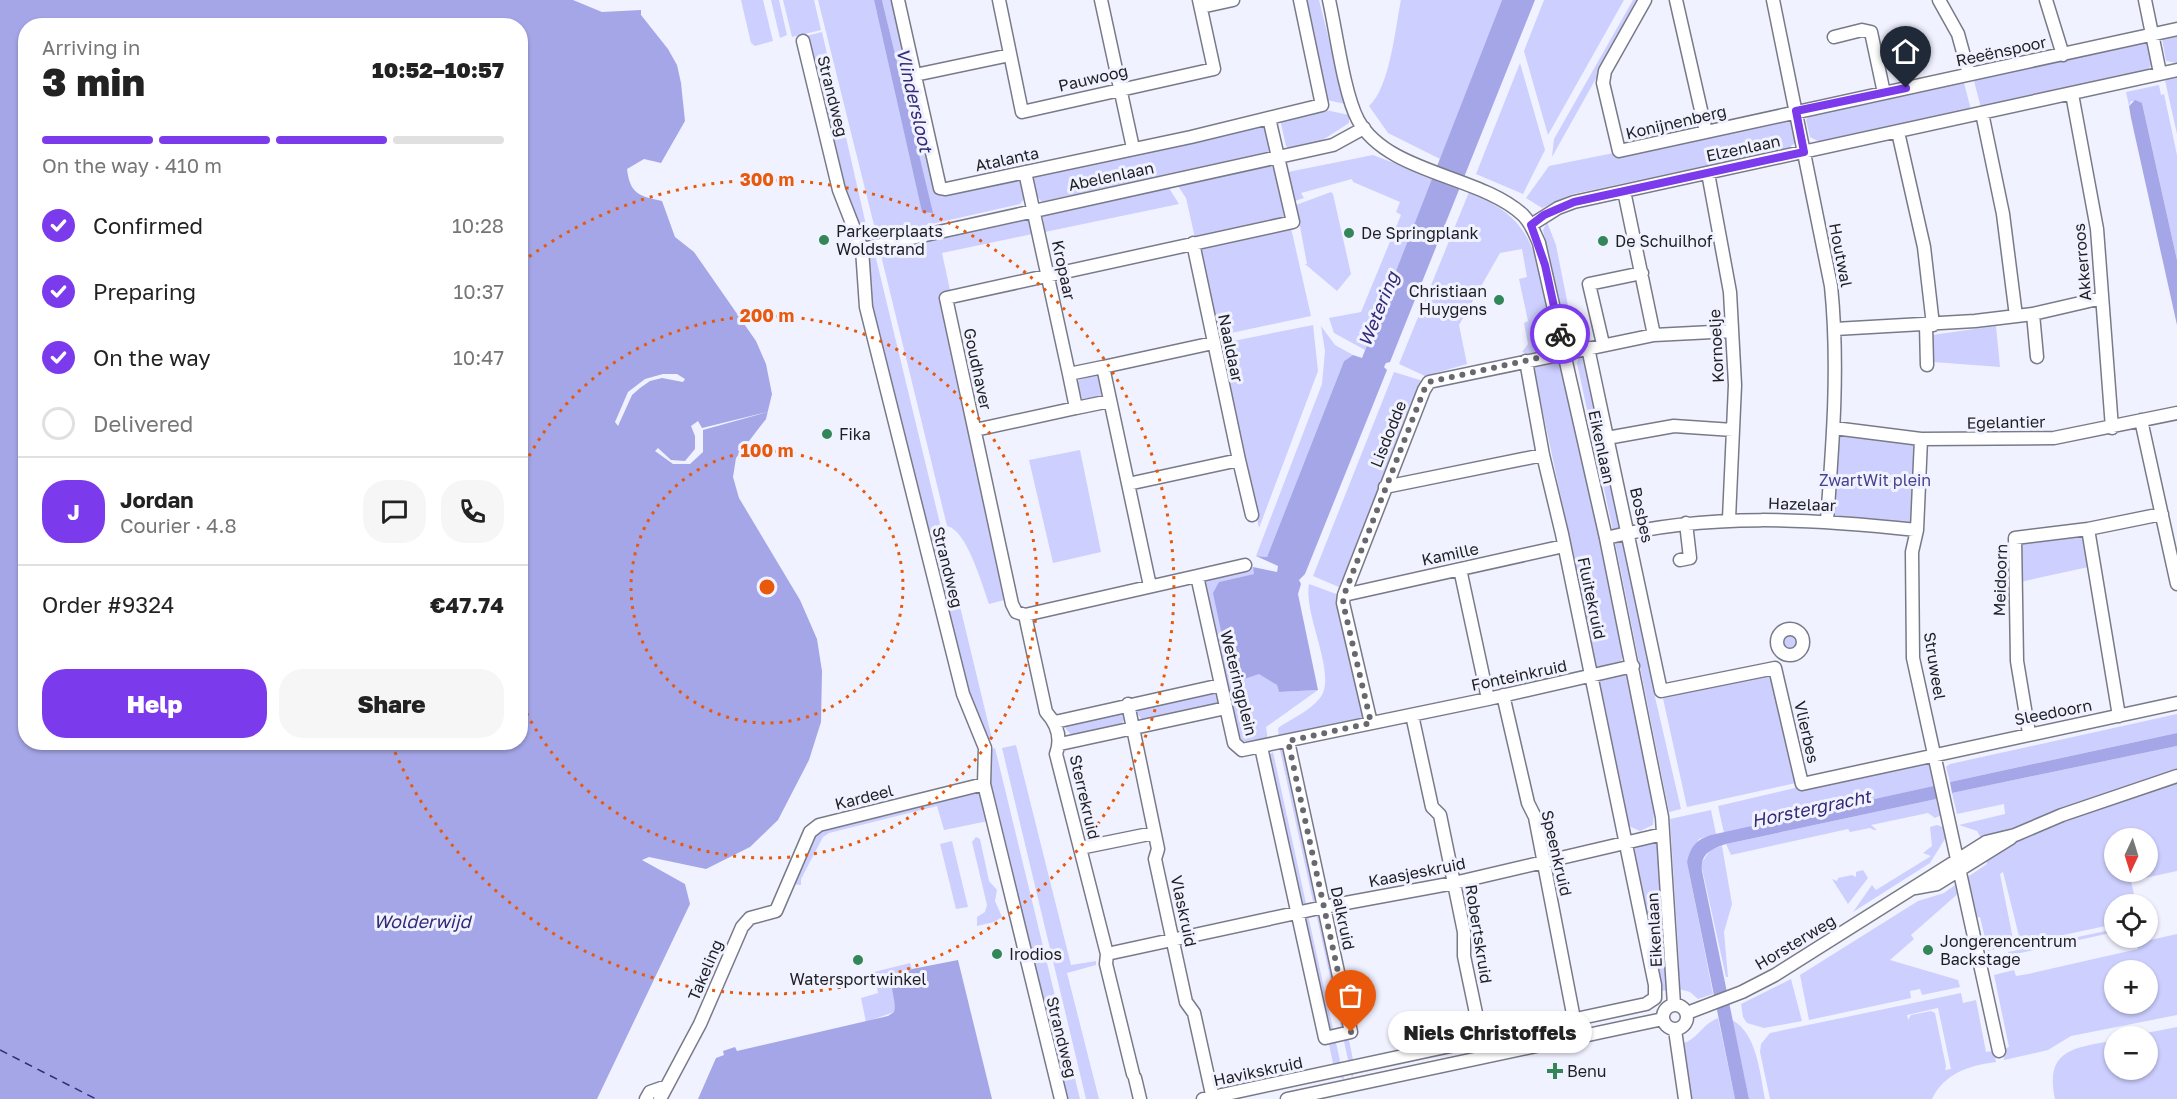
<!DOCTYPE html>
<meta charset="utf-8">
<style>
body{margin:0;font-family:"Golos Text",sans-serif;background:#f6f6f6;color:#222;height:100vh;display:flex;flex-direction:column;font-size:22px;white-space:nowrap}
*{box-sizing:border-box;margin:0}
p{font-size:20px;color:#767676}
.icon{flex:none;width:33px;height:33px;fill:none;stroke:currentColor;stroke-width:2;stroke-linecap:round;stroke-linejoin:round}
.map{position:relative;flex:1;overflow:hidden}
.side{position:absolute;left:18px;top:18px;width:510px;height:732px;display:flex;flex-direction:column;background:#fff;border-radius:24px;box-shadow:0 2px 4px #0004}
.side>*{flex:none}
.needle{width:39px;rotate:184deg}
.tools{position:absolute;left:2104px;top:828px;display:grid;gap:12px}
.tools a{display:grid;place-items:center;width:54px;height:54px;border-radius:50%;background:#fff;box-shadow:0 2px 4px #0004;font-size:30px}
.pin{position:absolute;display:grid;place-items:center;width:51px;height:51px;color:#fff;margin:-62px -26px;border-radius:50% 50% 50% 0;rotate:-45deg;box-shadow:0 0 6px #0007}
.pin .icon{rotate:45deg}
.courier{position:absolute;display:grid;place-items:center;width:60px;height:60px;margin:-30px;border:4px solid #7c3aed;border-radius:50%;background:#fff;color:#222;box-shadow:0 2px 8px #0007}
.bubble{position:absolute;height:42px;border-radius:21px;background:#fff;box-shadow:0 2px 4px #0004;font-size:20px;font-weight:800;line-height:42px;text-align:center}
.head em{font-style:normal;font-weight:800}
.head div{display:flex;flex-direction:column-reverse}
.head{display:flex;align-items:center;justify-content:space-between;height:102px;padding:0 24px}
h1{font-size:39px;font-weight:800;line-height:45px}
.bar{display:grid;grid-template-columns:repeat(4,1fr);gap:9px 6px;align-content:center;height:72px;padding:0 24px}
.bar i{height:8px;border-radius:4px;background:#e0e0e0}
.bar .on{background:#7c3aed}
.bar p{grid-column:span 4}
.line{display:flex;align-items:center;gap:15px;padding:0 24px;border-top:2px solid #e0e0e0}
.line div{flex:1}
.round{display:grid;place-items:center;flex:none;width:63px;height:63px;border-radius:24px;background:#f6f6f6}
ol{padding:0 24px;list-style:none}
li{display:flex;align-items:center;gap:18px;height:66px}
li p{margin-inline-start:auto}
li .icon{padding:6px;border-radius:50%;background:#7c3aed;color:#fff;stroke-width:4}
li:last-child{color:#767676}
li i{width:33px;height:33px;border:3px solid #e0e0e0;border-radius:50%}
.action{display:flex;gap:12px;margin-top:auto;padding:12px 24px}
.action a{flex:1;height:69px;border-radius:24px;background:#7c3aed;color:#fff;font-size:24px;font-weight:800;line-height:69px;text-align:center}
.action a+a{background:#f6f6f6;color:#222}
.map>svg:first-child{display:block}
</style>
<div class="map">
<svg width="2177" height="1099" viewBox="0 0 2177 1099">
<rect width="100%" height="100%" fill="#f1f2ff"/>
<path fill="#cdcffe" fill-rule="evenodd" d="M741,0H763L773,41L755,46L751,43Z
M771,0H779L787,35L780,38Z
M783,0H814L821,30L792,37Z
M818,0H874L922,211L932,213L882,0H894L938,191L1020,179L1024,199L1020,204L883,235L876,233Z
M1305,0H1319L1345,104L1327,100Z
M1401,0H1502L1440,159L1388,133L1369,106C1390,87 1395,29 1401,0Z
M1544,0H1624L1548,135L1524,51Z
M1633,0H1640L1552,157L1554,139Z
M822,32L869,238L863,237L842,187L806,36Z
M2177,33V63L2166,61L2162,39Z
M2149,41L2155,60L2147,71L1981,108L1973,77Z
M1520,63L1545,150L1523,194L1476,174Z
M2177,73V134L2164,76Z
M1963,79L1971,110L1820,142L1810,137L1806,120L1811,113Z
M2159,85L2161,95L2164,94L2177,155V260L2142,103L2131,101L2129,106L2126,92Z
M1321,109L1349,115V123L1321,141L1289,148L1286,146L1280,119Z
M1787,118L1792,123L1798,140L1789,148L1573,194L1542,208L1526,198L1549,166Z
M1254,123L1266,126L1272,149L1268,153L1045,201H1041L1036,195L1033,175Z
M1373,155L1433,178L1365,350L1334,333L1329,318L1361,312L1401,215L1396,212L1400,202L1353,182L1352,179L1301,193L1304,198L1295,201L1288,172Z
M1271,163L1274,165L1284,217L1195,238L1186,198L1176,183Z
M1167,185L1179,204L1045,232L1043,217L1047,212Z
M1331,192L1333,194L1351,274L1337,291L1305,264H1307L1296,205Z
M1469,192C1521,214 1533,237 1544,290C1547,307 1552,324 1553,341L1545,352L1528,354L1522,352L1528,344L1524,323L1528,321L1519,279L1527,277L1522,249L1500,253L1459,325L1467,364L1425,376L1399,364Z
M1028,218L1032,234L942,253L950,290L941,292L1008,599L989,604C982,585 967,530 947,526L879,247Z
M1547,222L1556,245L1575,341L1567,335L1543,230Z
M1291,228L1311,316L1217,336L1199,250Z
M874,250L992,739L988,741L964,688L870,307L866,253Z
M1313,325L1318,371L1259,528L1218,344Z
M1321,326L1335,345L1353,355L1344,361L1267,557L1256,556L1322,384L1325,351Z
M1996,326L2000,367L1933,362L1932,335Z
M1585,355L1624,528L1613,531L1577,363L1579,357Z
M1554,359L1561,364L1591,494L1623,655L1621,661L1597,668L1533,365Z
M1394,372L1423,381L1341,588L1313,576Z
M1098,374L1103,396L1082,399L1077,384L1079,380Z
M1834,428L1921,439L1917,530L1827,520Z
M1080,450L1101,552L1053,563L1029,460Z
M2082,536L2087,538L2093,566L2020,582V544Z
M1627,539L1661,686L1655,697L1681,809L1669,812L1615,542Z
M1253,567L1255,574L1219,582L1259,673L1277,685L1279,692L1318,690L1266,727L1268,740C1257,742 1243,747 1238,734L1203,579Z
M1309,584L1339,595L1365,720L1279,738L1278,728C1291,719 1311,710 1320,698C1338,675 1303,615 1309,584Z
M1784 641a7 7 0 1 1 14 0a7 7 0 1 1-14 0Z
M1621,673L1629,678L1637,705L1654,812L1653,825L1640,831L1629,826L1598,685L1601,678Z
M1763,673L1771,675L1796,783L1687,807L1662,694Z
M1216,690L1219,702L1217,704L1142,720L1137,713L1138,709Z
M1122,712L1125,719L1119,726L1072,736L1066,729V724Z
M2177,714V733L1950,782L1946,767L1950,764Z
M1016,745L1071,965L1096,961V965L1067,973L1099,1099H1086L1002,748Z
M2177,746V771L2068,806L1982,840L1977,831L1959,825L2005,814L2004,804L1957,814L1952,793Z
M995,748L1080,1099H1066L987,777L989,750Z
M1280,750H1284L1317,897L1314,906Z
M1273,752L1307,908L1301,906L1269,755Z
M1927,764L1932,766L1938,785L1724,833L1718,806L1799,787L1800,791Z
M2177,783V871L2131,881L2136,904H2115V924L2021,944L2003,872L2000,874L2014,944L1988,951L1980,917L1974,918L1966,878L1987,864L1985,858C2047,823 2108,801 2177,783ZM2115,838H2148V872H2115Z
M978,790L981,794L988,821L944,830L937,806L829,833L823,837L801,879V885L791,884L806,842L821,827Z
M1941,798L1942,815L1935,818L1928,813L1871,825L1877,830H1874L1870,828L1850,832L1848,829L1731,855L1726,844Z
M1711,810L1716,834L1699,839L1687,861L1713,994L1698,999L1690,992L1679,989V962L1670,819Z
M1937,825L1943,827L1948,834L1930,863L1853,912L1872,885L1876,890L1931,856L1923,853L1932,846L1930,827Z
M976,837L980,839L989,881L997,890L995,901L1002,917L994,922L977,926V917L985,912L987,905L972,842Z
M1653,840L1658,844L1659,855L1670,990L1659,991L1634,855L1636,844Z
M952,841L968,907L956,909L940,844Z
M1722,846L1732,904L1724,932L1728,977H1726L1701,864L1710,850Z
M1863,870L1868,878L1848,904L1832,879L1837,881L1838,878L1852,875L1856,877V872Z
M1955,885L1961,891L1911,935L1914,939L1890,960L1958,980L1960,987L1922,995L1920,989L1910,991L1911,998L1809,1020L1800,975L1918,901L1944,893Z
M1316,913L1324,920L1355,1069L1352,1078Z
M1308,915L1344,1079L1339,1077L1335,1072L1302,921Z
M2115,929V932L2011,955L2010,961L2008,952Z
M2177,934V1015L2071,1036L2048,1050L2004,1060L2003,1049L2009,1047L1994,975L2014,970L2016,976L2028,974L2138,949L2137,943ZM2115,970H2148V1004H2115Z
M910,963L912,969L895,978C890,989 897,1000 894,1012L866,1022L861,998L878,993L874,972Z
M1791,979L1802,1021L1764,1028L1747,1023L1743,1017L1741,1004Z
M1961,993L1963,1003L1976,1000L1986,1052L1994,1051L1996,1062C1969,1065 1944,1074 1932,1099H1770L1760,1052L1761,1044L1770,1033ZM1938,1008L1951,1069L1945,1070L1946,1066L1935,1013L1931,1011L1911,1015L1908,1020L1907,1015Z
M1718,1018L1735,1099H1690L1682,1044C1699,1038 1700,1026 1718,1018Z
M1732,1020C1757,1033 1760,1074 1765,1099H1749Z
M2177,1027V1099H2055C2044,1048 2076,1048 2115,1040V1070H2148V1036H2131Z"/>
<path fill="#a5a6e7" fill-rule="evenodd" d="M0,0H573L602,12L641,10V15L668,49L677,65L681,83L685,121L661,163L644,159L627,169C630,194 639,196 662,201L675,237L694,252L756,341L766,364L772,394L766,419L736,458L733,477L739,498L800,600L817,639L822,671L821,722L809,760L778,820L750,847L706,869L649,857L642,860L685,884L690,904L597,1099H0ZM26,26H520V742H26Z
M874,0H882L933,213L922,212Z
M1502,0H1535L1390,362L1386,363L1384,367L1387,370L1305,574L1299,580L1301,584L1298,594L1318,690L1279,692L1277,685L1259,674L1232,683L1213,593L1219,582L1254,574L1253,567L1277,572L1278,566L1256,556L1267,557L1344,361L1353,355L1362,358Z
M2135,100L2142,103L2177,260V325L2131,118L2129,106Z
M2177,733V746L1952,793L1950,782Z
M1938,785L1941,798L1726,844C1712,849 1700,853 1702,871L1749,1099H1735L1687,862C1691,846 1696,840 1711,835Z
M958,960L992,1099H698L716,1058L724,1055L723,1051L735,1047L737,1051L888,1016L894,1012C897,1000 888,985 894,978L912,969Z"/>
<path fill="#f1f2ff" d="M663,374H677L685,379L683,382L662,378L650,381L640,388L632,395L618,426L615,422L628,392L645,379Z
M771,411L703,430V452L690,464H673L655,451L658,448L671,460L685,461L695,449V436L691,426L698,421L702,428Z"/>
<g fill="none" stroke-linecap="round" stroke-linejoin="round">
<path stroke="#342a75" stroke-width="1.5" stroke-dasharray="8 6" stroke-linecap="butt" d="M0,1050L96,1099"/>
<g stroke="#797a88" stroke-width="15">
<path id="minor" d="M898,0L940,188L946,189L1191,137L1322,105L1300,0
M999,0L1022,112L1214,69L1199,0
M1101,0L1133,148
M1329,0C1336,31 1344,94 1358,120C1388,174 1480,175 1523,215C1531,223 1535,234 1539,243L1606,538L1662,817L1674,1005
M1645,0L1605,71L1603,83L1619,151L2177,29
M1676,0L1706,132
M1773,0L1831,286C1839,364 1833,442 1827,520
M1939,0L1958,34L1969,74
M2046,0L2063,55
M2145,0L2160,73
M1201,7L1233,0
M1834,37L1862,30L1871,32L1884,93
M803,41L839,190L862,249L866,307L963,694L985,748L984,784L1061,1099
M915,75L1010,55
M2072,94L2097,229L2112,428
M1982,113L2003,214L2016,316
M1898,132L1924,247L1933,325
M1025,172L1069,374
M1708,173L1730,292L1735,385L1729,519
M1624,191L1654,335
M1531,225L1558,208L1574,202L2177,70
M862,249L1333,145L1364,128
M2033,314L2037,357
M1926,325L1927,365
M1835,329L1975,321L2033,314L2102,298
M1603,344L1589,284L1642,273
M1588,348L1661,691L1775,668L1802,784L2177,703
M1103,367L1213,343
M1110,401L1076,408L1069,374L1103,367L1150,586
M2141,420L2177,584
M1834,428L1921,439L2054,438L2177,413
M975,430L1076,408
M1607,438L1674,426L1733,430
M1921,439L1917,530L1912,552L1913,658L1999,1051
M1239,460L1252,515
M1128,484L1239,460L1193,243
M1385,487L1543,455
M2088,529L2119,716
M1606,538C1709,512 1812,519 1917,530
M1680,560L1690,558L1686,523
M1245,565L1197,576L1234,743L1242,750L1488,699L1633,666
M1460,569L1488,699
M1197,576L1025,615L1016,612L1012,604L946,298L1293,222L1269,118
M1344,595L1564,546
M1025,615L1046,712C1057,724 1062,738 1056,754L1107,954L1106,964L1133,1074
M1777 642a13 13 0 1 1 26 0a13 13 0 1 1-26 0Z
M1503,695L1528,803L1535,817L1574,1019
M1128,704L1158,849L1155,859L1186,1002L1194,1013L1213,1099
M1412,715L1432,807L1440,815L1464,932V956L1485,1056
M1055,722L1221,685
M1371,723L1343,603L1344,595L1424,390L1429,382L1654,335L1732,331
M2029,733L2017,661L2015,538L2088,529L2162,514
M1060,744L1226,708
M1261,747L1325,1038L1351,1032L1288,741
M1080,848L1154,833
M1915,888L1937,884L2011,838
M1107,954L1324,907L1454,883L1663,834
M1663 1017a12 12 0 1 1 24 0a12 12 0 1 1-24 0Z
M1687,1013L1742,992L1775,975L1986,842L2015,835L2062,815L2177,776
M1675,1030L1685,1099
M1135,1078L1140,1099
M646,1099L650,1092L667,1086
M660,1099L700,1024L742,927L750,918L776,911L810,832L819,825L984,784
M1203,1099L1646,1004L1655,998V985L1562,534L1543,455L1526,361
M1287,1099L1663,1019"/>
</g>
<use href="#minor" stroke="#fff" stroke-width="12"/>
</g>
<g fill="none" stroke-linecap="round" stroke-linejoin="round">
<path stroke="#686870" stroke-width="6" stroke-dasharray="0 10.8" d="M1351,1032L1288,741L1371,723L1343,603L1344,595L1424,390L1429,382L1565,352L1560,334"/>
<path stroke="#7c3aed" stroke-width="8" d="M1560,334L1545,265L1531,225L1544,215L1574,202L1804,152L1796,111L1906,88"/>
</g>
<g fill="none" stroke="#e8590c" stroke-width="3" stroke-dasharray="3 6">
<circle cx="767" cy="587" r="136"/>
<path d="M521 472A271 271 0 1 1 521 702"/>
<path d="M522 262A407 407 0 1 1 391 743"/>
</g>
<g fill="#328658" stroke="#f1f2ff" stroke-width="2">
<circle cx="1349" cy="233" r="6"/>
<circle cx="824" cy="240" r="6"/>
<circle cx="1603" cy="241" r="6"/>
<circle cx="1499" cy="300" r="6"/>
<circle cx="827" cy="434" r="6"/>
<circle cx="1928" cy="950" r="6"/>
<circle cx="997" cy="954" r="6"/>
<circle cx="858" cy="960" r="6"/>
<path d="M1552 1062h6v6h6v6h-6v6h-6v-6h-6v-6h6z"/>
</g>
<g text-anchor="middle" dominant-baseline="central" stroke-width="6" stroke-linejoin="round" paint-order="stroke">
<g font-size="16" fill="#1e1e23" stroke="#f1f2ff">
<text transform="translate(2001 51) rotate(-12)">Reeënspoor</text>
<text transform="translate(1093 78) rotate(-13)">Pauwoog</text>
<text transform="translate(833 96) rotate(76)">Strandweg</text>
<text transform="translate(1676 122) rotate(-13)">Konijnenberg</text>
<text transform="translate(1743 148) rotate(-12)">Elzenlaan</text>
<text transform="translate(1007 159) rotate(-12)">Atalanta</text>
<text transform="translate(1111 176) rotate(-12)">Abelenlaan</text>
<text transform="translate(1841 255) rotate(79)">Houtwal</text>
<text transform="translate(2082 262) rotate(-95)">Akkerroos</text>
<text transform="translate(1064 270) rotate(78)">Kropaar</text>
<text transform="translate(1716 346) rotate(-93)">Kornoelje</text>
<text transform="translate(1231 348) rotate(78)">Naaldaar</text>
<text transform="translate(978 369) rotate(78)">Goudhaver</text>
<text transform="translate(2006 422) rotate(-1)">Egelantier</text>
<text transform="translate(1388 434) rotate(-68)">Lisdodde</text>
<text transform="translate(1602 447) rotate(78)">Eikenlaan</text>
<text transform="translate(1802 504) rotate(2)">Hazelaar</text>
<text transform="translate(1642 515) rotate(77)">Bosbes</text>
<text transform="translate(1450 554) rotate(-12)">Kamille</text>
<text transform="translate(948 567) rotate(76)">Strandweg</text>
<text transform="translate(2000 580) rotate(-88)">Meidoorn</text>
<text transform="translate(1592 598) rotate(78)">Fluitekruid</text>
<text transform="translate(1935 666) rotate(81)">Struweel</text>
<text transform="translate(1519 675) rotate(-12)">Fonteinkruid</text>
<text transform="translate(1239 683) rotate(76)">Weteringplein</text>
<text transform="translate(2053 712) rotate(-11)">Sleedoorn</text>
<text transform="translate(1807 732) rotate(77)">Vlierbes</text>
<text transform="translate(864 797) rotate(-14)">Kardeel</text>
<text transform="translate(1085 797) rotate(77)">Sterrekruid</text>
<text transform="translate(1557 853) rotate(77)">Speenkruid</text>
<text transform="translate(1417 872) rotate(-11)">Kaasjeskruid</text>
<text transform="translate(1184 911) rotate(78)">Vlaskruid</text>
<text transform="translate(1343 918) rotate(78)">Dalkruid</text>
<text transform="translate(1654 930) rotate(-93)">Eikenlaan</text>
<text transform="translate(1479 934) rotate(81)">Robertskruid</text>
<text transform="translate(1795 942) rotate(-31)">Horsterweg</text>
<text transform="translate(705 970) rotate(-67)">Takeling</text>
<text transform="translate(1062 1037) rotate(76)">Strandweg</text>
<text transform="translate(1258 1071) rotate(-12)">Havikskruid</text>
</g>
<g font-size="16" fill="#1e1e23" stroke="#f1f2ff" text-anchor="start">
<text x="836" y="231">Parkeerplaats<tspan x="836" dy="18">Woldstrand</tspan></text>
<text x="1361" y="233">De Springplank</text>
<text x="1615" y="241">De Schuilhof</text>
<text x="1487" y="291" text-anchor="end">Christiaan<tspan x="1487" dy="18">Huygens</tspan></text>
<text x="839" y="434">Fika</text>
<text x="1940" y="941">Jongerencentrum<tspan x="1940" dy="18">Backstage</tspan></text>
<text x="1009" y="954">Irodios</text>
<text x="858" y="979" text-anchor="middle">Watersportwinkel</text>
<text x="1567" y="1071">Benu</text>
</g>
<g font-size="16" fill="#47418e" stroke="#f1f2ff">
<text x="1875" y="480">ZwartWit plein</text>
</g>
<g font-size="18" font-style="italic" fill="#342a75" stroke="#f1f2ff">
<text transform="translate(915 100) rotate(77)">Vlindersloot</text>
<text transform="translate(1378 309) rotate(-68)">Wetering</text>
<text transform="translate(1811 808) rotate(-12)">Horstergracht</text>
<text x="422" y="921">Wolderwijd</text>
</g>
</g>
<circle cx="767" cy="587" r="9" fill="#e8590c" stroke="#f1f2ff" stroke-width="3"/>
<g font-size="18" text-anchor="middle" font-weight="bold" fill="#e8590c" stroke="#f1f2ff" stroke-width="6" stroke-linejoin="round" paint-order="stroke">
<text x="767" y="186">300 m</text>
<text x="767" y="322">200 m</text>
<text x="767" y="457">100 m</text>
</g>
</svg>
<div class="tools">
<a><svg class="needle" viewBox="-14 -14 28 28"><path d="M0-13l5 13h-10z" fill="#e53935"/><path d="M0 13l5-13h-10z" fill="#767676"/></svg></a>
<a><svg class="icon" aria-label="locate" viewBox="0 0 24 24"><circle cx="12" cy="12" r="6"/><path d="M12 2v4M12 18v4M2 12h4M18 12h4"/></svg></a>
<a>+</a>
<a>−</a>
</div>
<div class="pin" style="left:1351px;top:1032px;background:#ea580c"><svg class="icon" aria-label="bag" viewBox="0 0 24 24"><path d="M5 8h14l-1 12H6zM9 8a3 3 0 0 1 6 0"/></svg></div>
<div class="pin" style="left:1906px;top:88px;background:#1f2937"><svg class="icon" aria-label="home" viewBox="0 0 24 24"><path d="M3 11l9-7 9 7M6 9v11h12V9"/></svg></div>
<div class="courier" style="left:1560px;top:334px"><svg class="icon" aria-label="bike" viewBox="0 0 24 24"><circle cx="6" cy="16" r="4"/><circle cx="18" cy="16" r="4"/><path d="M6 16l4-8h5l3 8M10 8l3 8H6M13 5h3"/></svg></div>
<div class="bubble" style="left:1388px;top:1011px;width:204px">Niels Christoffels</div>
<section class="side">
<div class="head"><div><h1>3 min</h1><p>Arriving in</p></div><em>10:52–10:57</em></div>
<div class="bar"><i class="on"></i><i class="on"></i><i class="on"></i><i></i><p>On the way · 410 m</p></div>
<ol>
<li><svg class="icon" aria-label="check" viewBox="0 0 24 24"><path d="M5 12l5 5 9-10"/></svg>Confirmed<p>10:28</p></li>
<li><svg class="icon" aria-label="check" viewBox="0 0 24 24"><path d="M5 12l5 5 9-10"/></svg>Preparing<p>10:37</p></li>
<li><svg class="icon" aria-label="check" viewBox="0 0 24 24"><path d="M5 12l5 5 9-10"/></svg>On the way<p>10:47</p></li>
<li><i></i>Delivered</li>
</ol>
<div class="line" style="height:108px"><b class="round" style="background:#7c3aed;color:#fff">J</b><div><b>Jordan</b><p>Courier · 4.8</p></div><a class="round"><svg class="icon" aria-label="chat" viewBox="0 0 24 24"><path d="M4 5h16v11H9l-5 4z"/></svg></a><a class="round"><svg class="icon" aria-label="phone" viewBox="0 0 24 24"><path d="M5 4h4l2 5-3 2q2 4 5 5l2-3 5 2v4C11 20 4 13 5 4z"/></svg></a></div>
<div class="line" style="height:78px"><div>Order #9324</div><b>€47.74</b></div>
<div class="action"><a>Help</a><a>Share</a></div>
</section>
</div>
